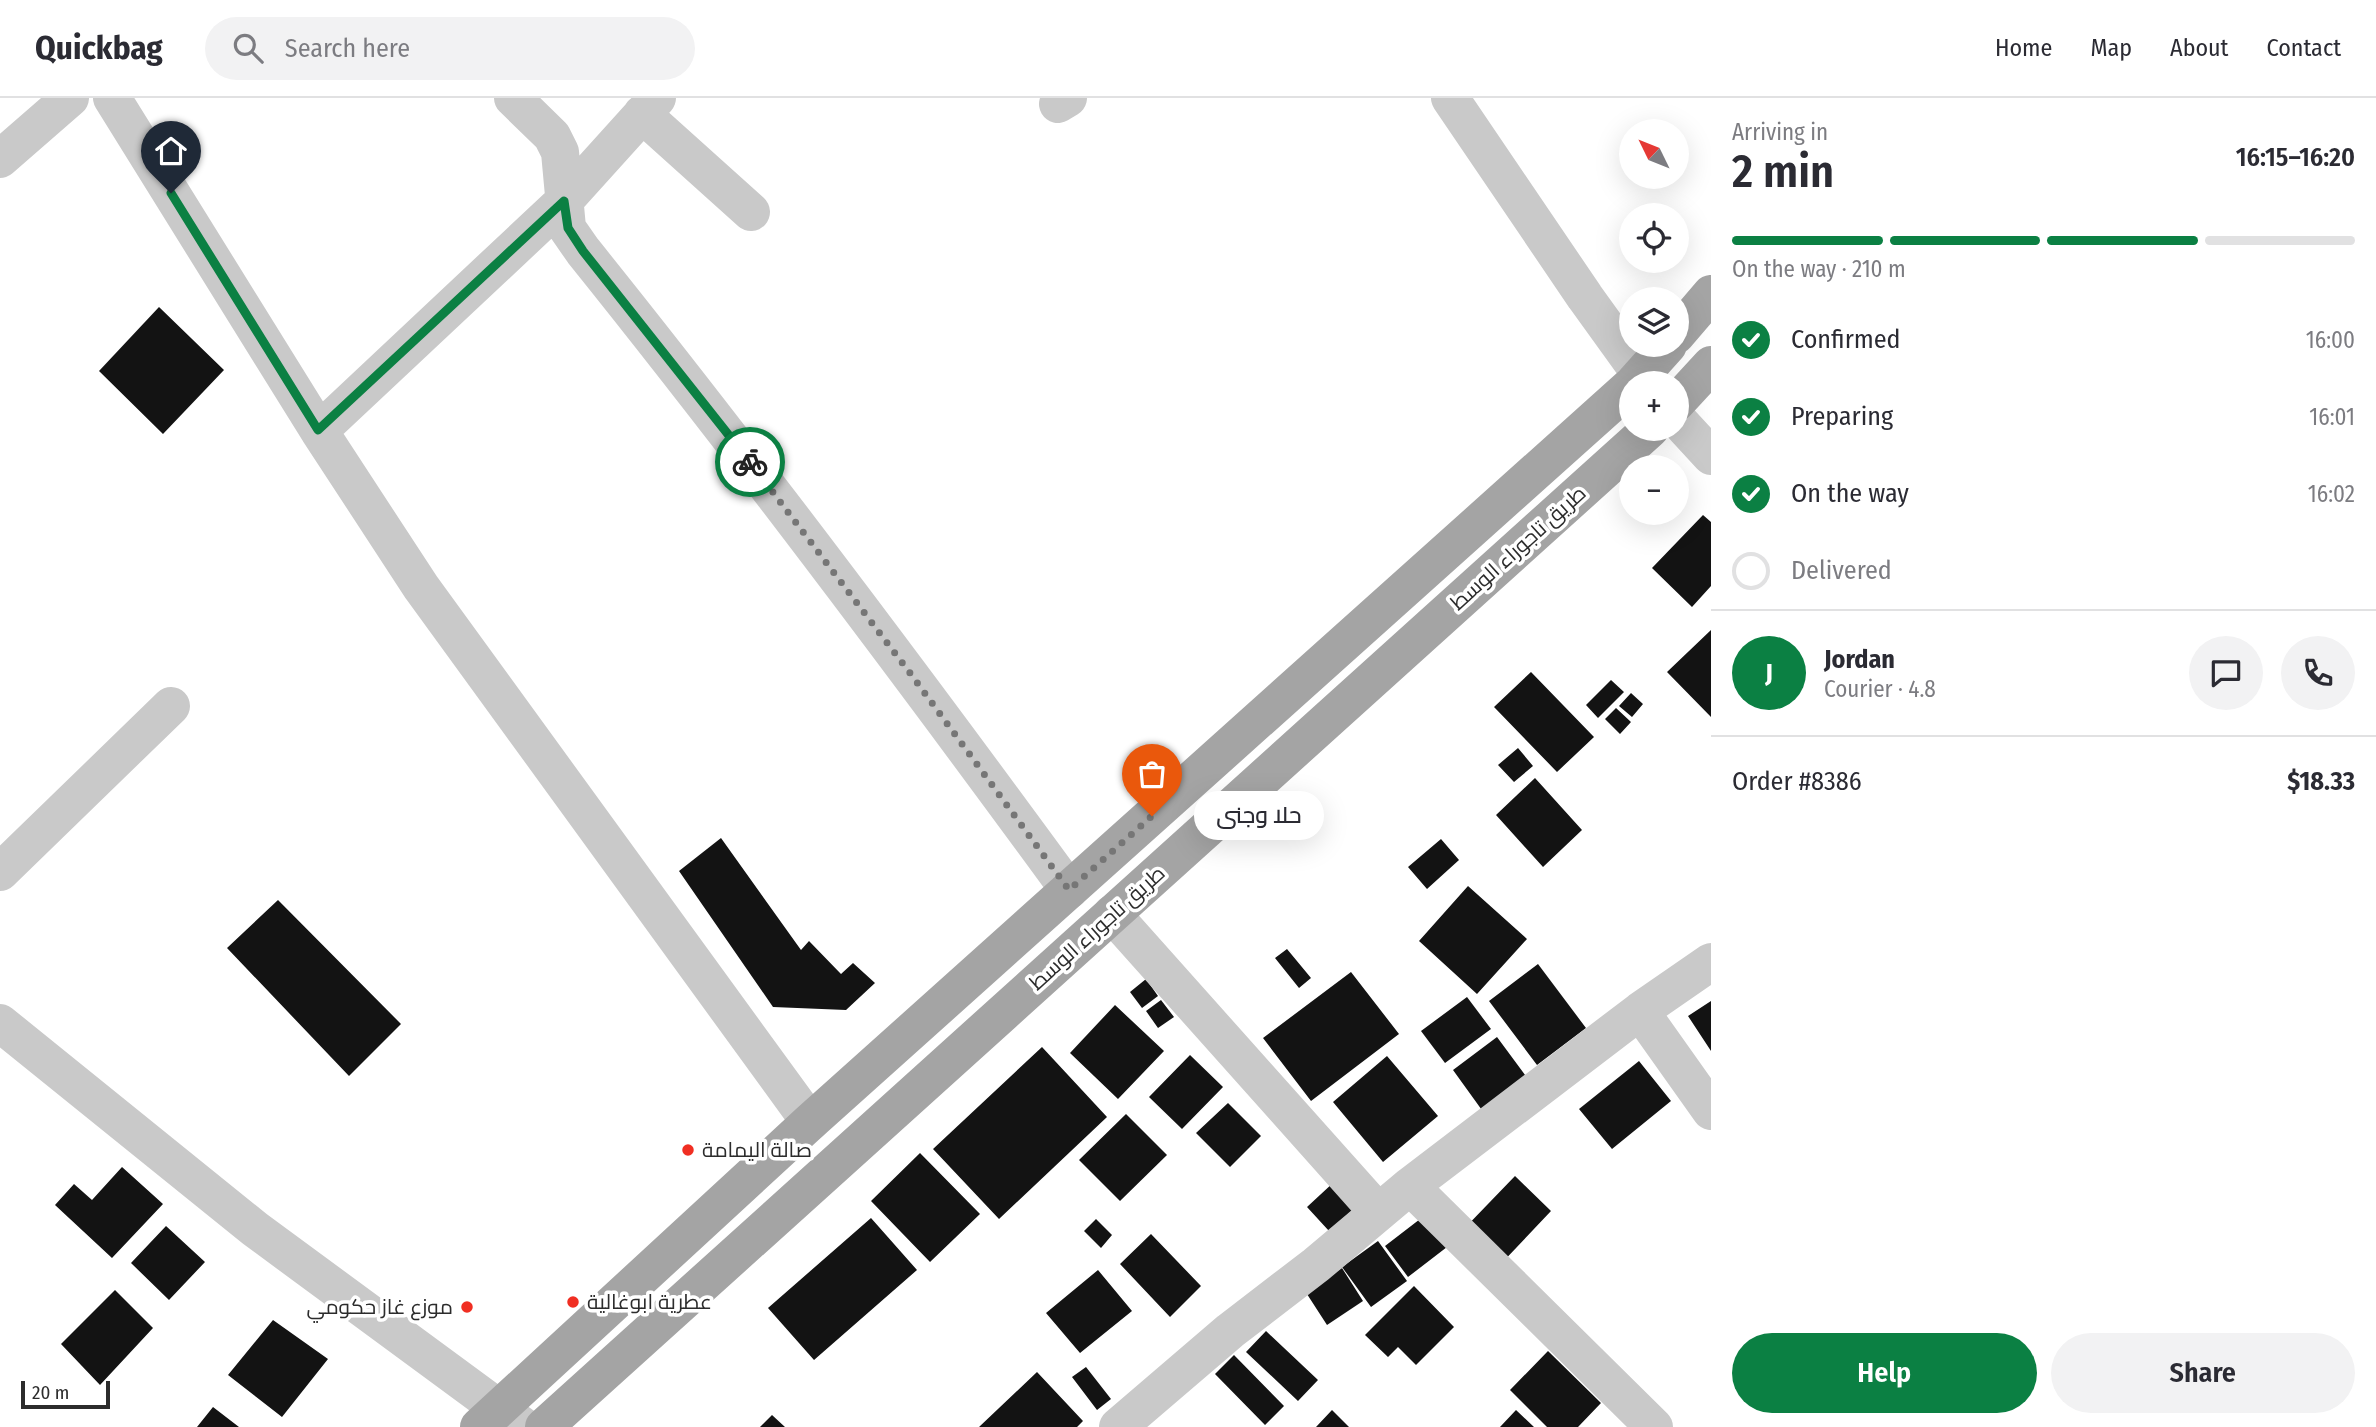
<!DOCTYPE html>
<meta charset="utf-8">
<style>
body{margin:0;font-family:"Fira Sans Condensed",Cairo,sans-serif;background:#f2f2f3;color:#2b2b33;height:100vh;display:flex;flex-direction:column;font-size:26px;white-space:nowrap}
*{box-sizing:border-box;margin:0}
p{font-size:23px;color:#7c7c81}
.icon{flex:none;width:38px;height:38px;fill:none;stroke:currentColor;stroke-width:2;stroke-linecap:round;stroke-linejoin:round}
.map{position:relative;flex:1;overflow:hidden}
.details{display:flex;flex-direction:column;background:#fff;width:665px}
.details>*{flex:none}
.needle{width:46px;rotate:313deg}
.controls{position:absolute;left:1619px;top:21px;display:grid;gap:14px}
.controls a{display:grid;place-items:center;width:70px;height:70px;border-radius:50%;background:#fff;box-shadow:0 7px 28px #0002;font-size:35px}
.scale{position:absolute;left:21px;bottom:18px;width:89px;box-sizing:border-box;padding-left:7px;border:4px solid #2c2c2c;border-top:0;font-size:19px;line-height:24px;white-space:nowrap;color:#2c2c2c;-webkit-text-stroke:5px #fff;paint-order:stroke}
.pin{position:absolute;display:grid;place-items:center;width:60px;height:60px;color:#fff;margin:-72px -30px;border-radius:50% 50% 50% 0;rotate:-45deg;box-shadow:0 0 7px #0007}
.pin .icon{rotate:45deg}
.courier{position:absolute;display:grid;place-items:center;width:70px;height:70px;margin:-35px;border:5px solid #0b8043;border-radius:50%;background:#fff;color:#222;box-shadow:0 2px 9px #0007}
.bubble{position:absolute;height:49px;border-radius:24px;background:#fff;box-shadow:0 7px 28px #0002;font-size:23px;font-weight:600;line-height:49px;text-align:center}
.overview em{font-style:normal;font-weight:600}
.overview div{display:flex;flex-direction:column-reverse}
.overview{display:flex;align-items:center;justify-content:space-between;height:119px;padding:0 21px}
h1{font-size:46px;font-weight:600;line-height:52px}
.bar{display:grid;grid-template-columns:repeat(4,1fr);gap:10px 7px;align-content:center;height:84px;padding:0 21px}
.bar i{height:9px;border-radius:5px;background:#e1e1e2}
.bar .on{background:#0b8043}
.bar p{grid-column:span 4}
.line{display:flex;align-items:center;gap:18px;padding:0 21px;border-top:2px solid #e1e1e2}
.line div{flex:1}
.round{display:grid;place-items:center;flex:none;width:74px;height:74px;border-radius:37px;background:#f2f2f3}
ol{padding:0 21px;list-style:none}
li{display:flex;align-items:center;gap:21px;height:77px}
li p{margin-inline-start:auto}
li .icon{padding:7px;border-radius:50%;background:#0b8043;color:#fff;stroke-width:4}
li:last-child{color:#7c7c81}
li i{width:38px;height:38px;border:4px solid #e1e1e2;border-radius:50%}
.button{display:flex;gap:14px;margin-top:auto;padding:14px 21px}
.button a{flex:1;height:80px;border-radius:42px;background:#0b8043;color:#fff;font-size:28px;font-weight:600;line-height:80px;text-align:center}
.button a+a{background:#f2f2f3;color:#2b2b33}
header{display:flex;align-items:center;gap:42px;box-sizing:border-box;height:98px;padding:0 35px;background:#fff;border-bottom:2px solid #e1e1e2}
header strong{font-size:33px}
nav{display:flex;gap:38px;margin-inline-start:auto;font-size:24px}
.search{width:490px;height:63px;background:#f2f2f3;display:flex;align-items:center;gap:18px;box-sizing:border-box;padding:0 24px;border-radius:38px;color:#7c7c81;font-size:26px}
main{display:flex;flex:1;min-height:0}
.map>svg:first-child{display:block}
</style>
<header>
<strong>Quickbag</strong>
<div class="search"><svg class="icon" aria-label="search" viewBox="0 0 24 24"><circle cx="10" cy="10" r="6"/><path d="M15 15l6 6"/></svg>Search here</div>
<nav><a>Home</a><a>Map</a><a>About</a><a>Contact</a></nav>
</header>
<main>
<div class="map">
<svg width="1711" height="1329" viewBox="0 0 1711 1329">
<rect width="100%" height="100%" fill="#fff"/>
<path fill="#131313" d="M159,209L224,272L163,336L99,273Z
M1703,417L1711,424V488L1692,509L1652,470Z
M1711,532V619L1667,574Z
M1531,574L1594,639L1557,674L1494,609Z
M1611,582L1624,594L1598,620L1586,607Z
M1631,595L1643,606L1632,619L1619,608Z
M1616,610L1631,624L1620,636L1605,621Z
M1518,650L1533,668L1514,684L1498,667Z
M1535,680L1582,732L1543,769L1496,717Z
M721,740L801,852L809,843L841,876L853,865L875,885L846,912L773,909L679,773Z
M1441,741L1459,762L1427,791L1408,769Z
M1468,788L1527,841L1477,896L1419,843Z
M278,802L401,926L349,978L227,850Z
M1287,851L1311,880L1299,890L1275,860Z
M1538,866L1586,930L1537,967L1489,903Z
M1351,874L1399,936L1311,1003L1263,940Z
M1146,881L1158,898L1142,910L1130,894Z
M1467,899L1491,931L1445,965L1421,933Z
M1161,902L1174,919L1158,930L1146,913Z
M1711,903V953L1688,918Z
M1115,907L1164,953L1118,1001L1070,955Z
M1497,939L1528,981L1484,1015L1453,972Z
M1042,949L1107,1019L999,1121L933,1051Z
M1190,957L1223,989L1182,1031L1149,999Z
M1387,958L1438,1018L1383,1064L1333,1004Z
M1639,963L1671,1003L1612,1051L1579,1011Z
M1228,1005L1261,1038L1230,1069L1196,1035Z
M1126,1016L1167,1057L1120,1103L1079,1062Z
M920,1055L980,1116L930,1164L871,1103Z
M122,1069L163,1106L112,1160L55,1107L74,1086L92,1102Z
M1515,1078L1551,1113L1497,1170L1460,1135Z
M1334,1084L1357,1108L1329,1133L1307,1109Z
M1424,1118L1447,1149L1408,1179L1385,1148Z
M871,1120L917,1172L814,1262L768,1210Z
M1096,1121L1112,1137L1101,1150L1084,1133Z
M166,1128L205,1164L169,1202L131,1165Z
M1151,1136L1201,1188L1170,1219L1120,1166Z
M1378,1143L1407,1183L1371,1209L1342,1169Z
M1342,1170L1363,1203L1327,1227L1305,1193Z
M1098,1172L1132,1213L1080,1255L1046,1215Z
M1414,1188L1454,1229L1416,1267L1398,1249L1388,1259L1365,1237Z
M115,1192L153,1230L100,1287L61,1246Z
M273,1222L328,1261L282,1319L228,1277Z
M1266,1233L1318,1282L1298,1303L1246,1254Z
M1548,1253L1601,1305L1578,1329H1547L1510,1292Z
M1234,1257L1284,1308L1265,1327L1215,1276Z
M1086,1269L1111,1301L1097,1312L1072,1279Z
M1037,1274L1083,1323L1077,1329H979Z
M213,1309L239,1329H197Z
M1332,1312L1349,1329H1316Z
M1516,1312L1534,1329H1500Z
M772,1317L785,1329H760Z"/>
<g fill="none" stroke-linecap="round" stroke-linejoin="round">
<path stroke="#c9c9c9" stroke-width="38" d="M112,0L319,333L421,489L810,1024
M513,0L552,38L560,54L567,130L583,153C751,362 911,576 1069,792
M1450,0L1585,199L1647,285
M1058,6L1068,0
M642,16L751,114
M0,61L70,0
M1676,320L1711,358
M319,333L564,103L657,0
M0,774L171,608
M1112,816L1378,1114
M1640,913L1711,1013
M0,925L255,1131L524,1329
M1410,1088L1654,1329
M1118,1329L1230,1233L1316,1167L1410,1088L1640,913L1711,864"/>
<path stroke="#a4a4a4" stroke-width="38" d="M1676,237L1711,196
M1634,285L1668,247
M1676,305L1711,267
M479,1329L810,1024L1631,288
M544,1329L1650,331"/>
</g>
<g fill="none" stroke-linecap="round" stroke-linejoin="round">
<path stroke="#767676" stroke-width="7" stroke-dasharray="0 12.6" d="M750,364L913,579L1069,792L1152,718"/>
<path stroke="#0b8043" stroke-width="9" d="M171,95L318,332L564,103L568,130L583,153L750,364"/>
</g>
<g fill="#f02e22" stroke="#fff" stroke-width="2.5">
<circle cx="688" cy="1052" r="7"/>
<circle cx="573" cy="1204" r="7"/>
<circle cx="467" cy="1209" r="7"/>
</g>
<g text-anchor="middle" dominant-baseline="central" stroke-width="7" stroke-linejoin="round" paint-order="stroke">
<g font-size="21" fill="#2c2c2c" stroke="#fff">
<text transform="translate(1518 450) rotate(-42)">طريق تاجوراء الوسط</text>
<text transform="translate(1097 830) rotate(-42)">طريق تاجوراء الوسط</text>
</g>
<g font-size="21" fill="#2c2c2c" stroke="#fff" text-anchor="start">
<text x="702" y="1052">صالة اليمامة</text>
<text x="587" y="1204">عطرية ابوغالية</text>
<text x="453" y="1209" text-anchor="end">موزع غاز حكومي</text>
</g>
</g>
</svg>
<div class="controls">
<a><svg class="needle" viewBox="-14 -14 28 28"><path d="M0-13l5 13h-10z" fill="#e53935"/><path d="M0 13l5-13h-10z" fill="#7c7c81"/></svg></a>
<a><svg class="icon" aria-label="locate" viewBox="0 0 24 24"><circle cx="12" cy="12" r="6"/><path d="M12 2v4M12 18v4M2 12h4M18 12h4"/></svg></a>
<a><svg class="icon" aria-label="layers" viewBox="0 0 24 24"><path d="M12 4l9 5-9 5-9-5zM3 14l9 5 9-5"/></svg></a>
<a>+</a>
<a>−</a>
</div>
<div class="scale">20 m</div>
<div class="pin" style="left:1152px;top:718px;background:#ea580c"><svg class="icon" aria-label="bag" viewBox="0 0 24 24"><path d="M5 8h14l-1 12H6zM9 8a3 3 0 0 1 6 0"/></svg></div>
<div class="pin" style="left:171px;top:95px;background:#1f2937"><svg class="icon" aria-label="home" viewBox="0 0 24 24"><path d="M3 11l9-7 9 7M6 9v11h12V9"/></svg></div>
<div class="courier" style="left:750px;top:364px"><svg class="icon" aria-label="bike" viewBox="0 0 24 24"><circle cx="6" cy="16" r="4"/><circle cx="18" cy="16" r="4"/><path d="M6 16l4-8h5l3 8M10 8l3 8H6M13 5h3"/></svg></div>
<div class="bubble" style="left:1194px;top:693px;width:130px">حلا وجنى</div>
</div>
<section class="details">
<div class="overview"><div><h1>2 min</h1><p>Arriving in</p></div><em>16:15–16:20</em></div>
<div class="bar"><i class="on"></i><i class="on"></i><i class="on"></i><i></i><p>On the way · 210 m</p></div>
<ol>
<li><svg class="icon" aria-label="check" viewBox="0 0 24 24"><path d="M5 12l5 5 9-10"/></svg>Confirmed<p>16:00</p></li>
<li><svg class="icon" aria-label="check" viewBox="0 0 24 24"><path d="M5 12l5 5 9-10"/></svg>Preparing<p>16:01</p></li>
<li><svg class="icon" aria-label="check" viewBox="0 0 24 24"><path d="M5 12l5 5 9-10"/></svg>On the way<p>16:02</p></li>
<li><i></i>Delivered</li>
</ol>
<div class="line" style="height:126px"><b class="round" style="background:#0b8043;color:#fff">J</b><div><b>Jordan</b><p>Courier · 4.8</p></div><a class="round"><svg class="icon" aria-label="chat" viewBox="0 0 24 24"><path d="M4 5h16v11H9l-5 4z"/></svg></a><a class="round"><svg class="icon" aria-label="phone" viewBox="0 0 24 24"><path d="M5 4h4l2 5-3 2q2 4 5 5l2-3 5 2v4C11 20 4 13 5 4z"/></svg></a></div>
<div class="line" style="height:91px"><div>Order #8386</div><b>$18.33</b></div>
<div class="button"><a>Help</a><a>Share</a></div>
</section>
</main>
